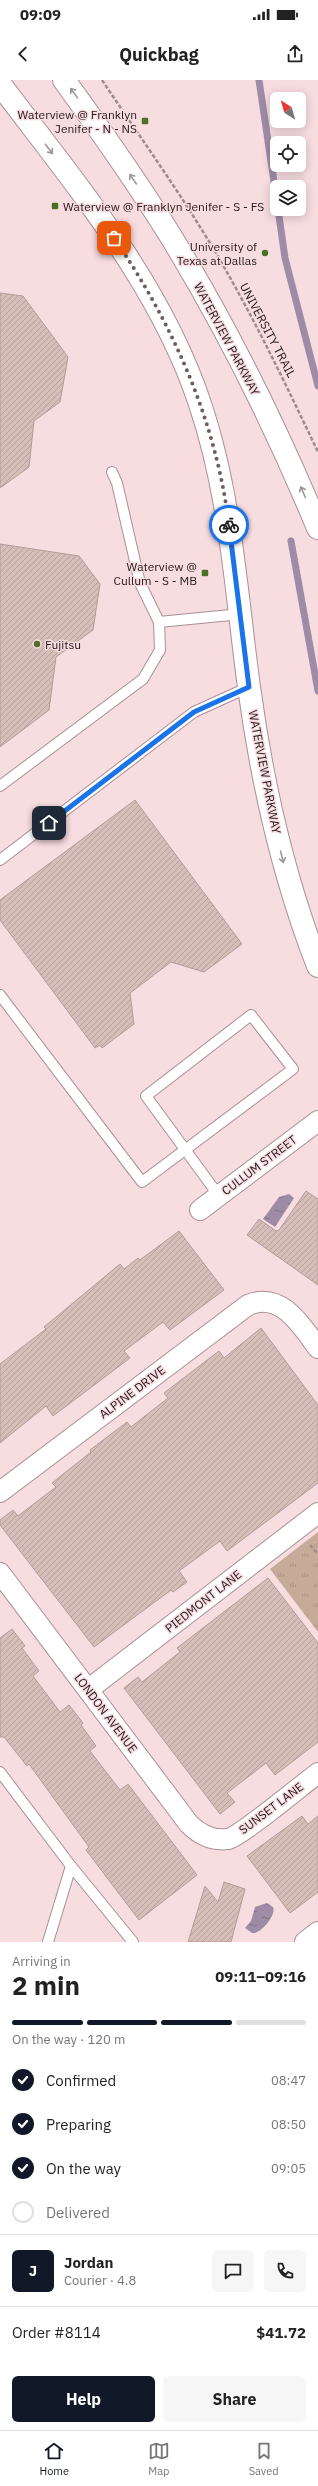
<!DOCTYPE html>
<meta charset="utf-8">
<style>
body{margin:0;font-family:"IBM Plex Sans",sans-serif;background:#f6f6f6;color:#222;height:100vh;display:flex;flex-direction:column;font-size:15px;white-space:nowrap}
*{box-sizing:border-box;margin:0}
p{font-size:13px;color:#767676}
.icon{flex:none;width:22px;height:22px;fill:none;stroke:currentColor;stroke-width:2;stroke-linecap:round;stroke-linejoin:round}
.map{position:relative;height:1862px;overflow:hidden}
.side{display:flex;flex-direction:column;background:#fff;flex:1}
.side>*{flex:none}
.needle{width:26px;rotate:323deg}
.buttons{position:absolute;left:270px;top:12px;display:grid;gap:8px}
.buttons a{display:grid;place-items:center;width:36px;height:36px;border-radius:6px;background:#fff;box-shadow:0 2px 10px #0003;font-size:20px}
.pin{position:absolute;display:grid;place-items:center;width:34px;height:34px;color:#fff;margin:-17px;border-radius:8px;box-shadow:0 2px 6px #0006}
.courier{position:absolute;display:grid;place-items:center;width:40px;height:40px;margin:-20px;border:3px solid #1a73e8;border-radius:50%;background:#fff;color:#222;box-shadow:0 1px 5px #0007}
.head em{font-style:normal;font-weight:800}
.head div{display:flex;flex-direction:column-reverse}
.head{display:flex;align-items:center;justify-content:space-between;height:68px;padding:0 12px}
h1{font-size:26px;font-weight:800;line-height:30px}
.bar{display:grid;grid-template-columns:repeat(4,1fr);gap:6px 4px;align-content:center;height:48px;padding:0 12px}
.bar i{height:5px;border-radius:3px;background:#e0e0e0}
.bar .active{background:#111827}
.bar p{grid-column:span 4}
.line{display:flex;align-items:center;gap:10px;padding:0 12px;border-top:1px solid #e0e0e0}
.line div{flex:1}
.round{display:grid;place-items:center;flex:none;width:42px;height:42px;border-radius:6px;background:#f6f6f6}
ol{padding:0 12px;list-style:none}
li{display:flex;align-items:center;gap:12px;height:44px}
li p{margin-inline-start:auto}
li .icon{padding:4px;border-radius:50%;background:#111827;color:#fff;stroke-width:4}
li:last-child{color:#767676}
li i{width:22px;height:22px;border:2px solid #e0e0e0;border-radius:50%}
.action{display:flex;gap:8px;margin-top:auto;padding:8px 12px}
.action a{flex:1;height:46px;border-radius:6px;background:#111827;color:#fff;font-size:16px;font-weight:800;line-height:46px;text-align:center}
.action a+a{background:#f6f6f6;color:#222}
.status{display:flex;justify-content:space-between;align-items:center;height:28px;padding:0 20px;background:#fff;direction:ltr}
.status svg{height:11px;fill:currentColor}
header{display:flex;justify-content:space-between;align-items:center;height:52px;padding:0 12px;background:#fff;font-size:18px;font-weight:800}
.tab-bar{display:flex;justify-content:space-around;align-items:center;height:56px;border-top:1px solid #e0e0e0;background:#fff;font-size:11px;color:#767676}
.tab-bar a{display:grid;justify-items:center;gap:2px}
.tab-bar .active{color:#111827}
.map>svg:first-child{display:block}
</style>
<div class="status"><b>09:09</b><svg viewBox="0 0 49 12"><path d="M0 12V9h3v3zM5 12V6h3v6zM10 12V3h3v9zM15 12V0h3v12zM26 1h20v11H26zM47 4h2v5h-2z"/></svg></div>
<header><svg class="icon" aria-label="back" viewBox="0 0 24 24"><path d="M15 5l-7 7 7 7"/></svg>Quickbag<svg class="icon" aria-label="share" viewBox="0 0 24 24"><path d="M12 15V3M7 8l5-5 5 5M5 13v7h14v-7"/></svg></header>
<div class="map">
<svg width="318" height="1862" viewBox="0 0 318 1862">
<defs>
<pattern id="park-tufts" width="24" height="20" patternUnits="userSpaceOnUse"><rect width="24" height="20" fill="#c7ab99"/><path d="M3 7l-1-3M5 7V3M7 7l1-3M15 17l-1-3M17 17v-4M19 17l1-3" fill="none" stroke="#ab9283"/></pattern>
<pattern id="water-ripples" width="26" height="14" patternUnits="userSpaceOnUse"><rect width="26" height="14" fill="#9e8ca6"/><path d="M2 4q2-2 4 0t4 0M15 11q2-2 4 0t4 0" fill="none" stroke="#807186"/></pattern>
<pattern id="building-hatch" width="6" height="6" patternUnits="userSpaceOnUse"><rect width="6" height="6" fill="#d7bdb8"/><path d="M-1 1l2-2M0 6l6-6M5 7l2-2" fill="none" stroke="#b8a29e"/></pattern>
</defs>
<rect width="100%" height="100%" fill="#f7dce0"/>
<path fill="url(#park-tufts)" d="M318,1452V1552L270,1489Z"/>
<path fill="url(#water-ripples)" d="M289,1114L294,1118L275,1147L263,1139L279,1117Z
M267,1823L273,1827C277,1835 260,1855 252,1853L245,1848L251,1841L255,1827Z"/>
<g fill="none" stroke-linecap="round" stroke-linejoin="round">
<path stroke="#9e8ca6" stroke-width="7" d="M259,0L277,122
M278,129L285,178L318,306
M291,461L318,611"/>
</g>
<path fill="url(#building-hatch)" stroke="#b59c97" d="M0,213L23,216L68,277L60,322L34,341L29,387L0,408Z
M0,464L79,476L100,504L93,550L56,577L49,630L0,667Z
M135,720L242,864L204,892L171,882L130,913L134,944L102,968L100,965L95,968L0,840V820Z
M306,1111L318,1119V1205L247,1155L259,1139L276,1151L279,1150Z
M179,1151L224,1210L170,1250L163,1242L124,1271L130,1278L77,1318L53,1336L46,1326L0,1363V1284L46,1249L44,1247L120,1184L124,1189L138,1178L140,1180Z
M261,1248L318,1325V1403L227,1471L220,1461L179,1491L187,1502L173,1512L171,1510L94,1567L0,1445V1440L13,1430L18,1436L56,1407L52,1403L91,1372L90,1370L127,1342L131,1347L168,1318L164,1313L219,1271L224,1278Z
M268,1498L318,1563V1662L275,1695L266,1683L227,1713L235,1722L220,1734L124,1608L138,1597L142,1602L180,1572L177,1568Z
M12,1549L25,1566L22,1568L39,1591L33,1596L60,1632L69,1625L83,1643L81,1645L96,1666L90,1671L120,1710L128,1704L197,1795L139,1840L86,1770L89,1767L29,1684L27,1686L4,1657H0V1558Z
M302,1736L308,1744L318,1736V1812L290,1833L247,1776Z
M224,1802L245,1809L231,1862H188L205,1806L218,1822Z"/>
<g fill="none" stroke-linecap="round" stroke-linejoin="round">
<g stroke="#a99095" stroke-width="12">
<path id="lane" d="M159,542L241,534
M0,706L143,599L160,570L159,542L140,503L117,403L112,392
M0,780L194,632L249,607
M0,915L142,1102L293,989L251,935L146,1016L219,1116
M0,1692L71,1786L133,1862
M48,1862L71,1786"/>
</g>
<g stroke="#a99095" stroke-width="22">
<path id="street" d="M200,1130L318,1041
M0,1412L248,1225C281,1211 301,1245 318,1268
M0,1493L189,1744C200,1755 213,1761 228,1759C241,1756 303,1704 318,1693
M89,1609L318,1433
M305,1862L318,1852"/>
</g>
<g stroke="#a99095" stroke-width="24">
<path id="secondary" d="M64,0C101,51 137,102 170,155C227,248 276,347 318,448
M0,4C75,104 160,203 200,324C231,416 236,512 249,607C262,703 283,796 318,886"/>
</g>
<path stroke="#9e8b8e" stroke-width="2.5" stroke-dasharray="4 2" stroke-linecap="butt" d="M102,0C142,60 184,118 220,180C256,242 287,307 318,372
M310,1465L318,1474"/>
<use href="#lane" stroke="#fff" stroke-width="10"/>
<use href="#street" stroke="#fff" stroke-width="20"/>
<use href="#secondary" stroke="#fff" stroke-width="22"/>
</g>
<defs><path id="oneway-shaft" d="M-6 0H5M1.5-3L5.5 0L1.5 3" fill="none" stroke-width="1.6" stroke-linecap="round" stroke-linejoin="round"/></defs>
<g stroke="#9c9798">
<use href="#oneway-shaft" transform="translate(74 13) rotate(-126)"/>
<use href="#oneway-shaft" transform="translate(49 69) rotate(53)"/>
<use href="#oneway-shaft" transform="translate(133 99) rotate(-124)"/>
<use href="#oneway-shaft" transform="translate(303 412) rotate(-113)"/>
<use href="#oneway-shaft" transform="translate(282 777) rotate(76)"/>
</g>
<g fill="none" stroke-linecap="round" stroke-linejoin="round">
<path stroke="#6d5d5f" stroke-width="4" stroke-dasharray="0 7.2" d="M114,158C173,244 216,341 229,445"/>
<path stroke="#1a73e8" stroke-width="5" d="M49,743L194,632L249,607L229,445"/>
</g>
<g fill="#4d7028" stroke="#f7dce0" stroke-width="1.5">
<rect x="141" y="37" width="8" height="8" rx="2"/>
<rect x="51" y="122" width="8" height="8" rx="2"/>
<circle cx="265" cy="173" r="4"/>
<rect x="201" y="489" width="8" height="8" rx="2"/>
<circle cx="37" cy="564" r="4"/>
</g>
<g text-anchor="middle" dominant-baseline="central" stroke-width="3" stroke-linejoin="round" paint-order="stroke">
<g font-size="12" fill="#22181a" stroke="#f7dce0" text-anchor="end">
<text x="137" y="34">Waterview @ Franklyn<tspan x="137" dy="14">Jenifer - N - NS</tspan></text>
<text x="63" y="126" text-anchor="start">Waterview @ Franklyn Jenifer - S - FS</text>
<text x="257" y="166">University of<tspan x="257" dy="14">Texas at Dallas</tspan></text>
<text x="197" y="486">Waterview @<tspan x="197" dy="14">Cullum - S - MB</tspan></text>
<text x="45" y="564" text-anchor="start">Fujitsu</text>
</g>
<g font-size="12" fill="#22181a" stroke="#f7dce0">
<text transform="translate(268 250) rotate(62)">UNIVERSITY TRAIL</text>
<text transform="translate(227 259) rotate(62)">WATERVIEW PARKWAY</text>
<text transform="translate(265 692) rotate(79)">WATERVIEW PARKWAY</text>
<text transform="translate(259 1085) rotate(-37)">CULLUM STREET</text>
<text transform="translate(132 1312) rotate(-37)">ALPINE DRIVE</text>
<text transform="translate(203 1521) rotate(-38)">PIEDMONT LANE</text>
<text transform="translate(106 1633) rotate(53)">LONDON AVENUE</text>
<text transform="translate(271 1728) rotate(-37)">SUNSET LANE</text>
</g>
</g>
</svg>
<div class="buttons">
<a><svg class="needle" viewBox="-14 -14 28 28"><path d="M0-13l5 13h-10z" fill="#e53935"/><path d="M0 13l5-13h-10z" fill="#767676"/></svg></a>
<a><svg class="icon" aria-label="locate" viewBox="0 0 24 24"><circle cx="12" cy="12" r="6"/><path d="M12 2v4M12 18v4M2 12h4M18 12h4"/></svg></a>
<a><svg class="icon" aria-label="layers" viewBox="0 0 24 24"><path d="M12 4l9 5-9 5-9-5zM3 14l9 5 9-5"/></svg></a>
</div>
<div class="pin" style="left:114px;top:158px;background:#ea580c"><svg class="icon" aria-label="bag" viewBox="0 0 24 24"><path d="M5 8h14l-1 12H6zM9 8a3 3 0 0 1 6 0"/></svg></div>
<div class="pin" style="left:49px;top:743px;background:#1f2937"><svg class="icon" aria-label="home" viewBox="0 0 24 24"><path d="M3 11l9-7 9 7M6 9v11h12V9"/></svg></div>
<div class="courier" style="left:229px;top:445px"><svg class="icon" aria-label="bike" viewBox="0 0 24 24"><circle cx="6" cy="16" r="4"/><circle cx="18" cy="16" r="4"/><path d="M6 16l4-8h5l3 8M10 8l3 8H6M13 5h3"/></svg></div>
</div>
<section class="side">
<div class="head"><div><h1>2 min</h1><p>Arriving in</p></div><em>09:11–09:16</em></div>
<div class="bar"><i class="active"></i><i class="active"></i><i class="active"></i><i></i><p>On the way · 120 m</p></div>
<ol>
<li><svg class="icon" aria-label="check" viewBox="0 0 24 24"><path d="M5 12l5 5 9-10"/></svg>Confirmed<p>08:47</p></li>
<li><svg class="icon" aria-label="check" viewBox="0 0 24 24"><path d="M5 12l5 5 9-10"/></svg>Preparing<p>08:50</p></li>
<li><svg class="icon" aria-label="check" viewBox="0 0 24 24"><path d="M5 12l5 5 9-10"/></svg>On the way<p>09:05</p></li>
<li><i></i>Delivered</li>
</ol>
<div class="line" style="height:72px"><b class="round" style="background:#111827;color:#fff">J</b><div><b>Jordan</b><p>Courier · 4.8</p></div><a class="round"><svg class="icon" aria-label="chat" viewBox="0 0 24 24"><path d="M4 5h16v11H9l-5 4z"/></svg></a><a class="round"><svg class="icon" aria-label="phone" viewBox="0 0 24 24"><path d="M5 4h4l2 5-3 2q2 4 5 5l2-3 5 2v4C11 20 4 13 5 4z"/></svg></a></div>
<div class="line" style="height:52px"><div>Order #8114</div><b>$41.72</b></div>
<div class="action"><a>Help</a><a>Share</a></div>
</section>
<nav class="tab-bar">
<a class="active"><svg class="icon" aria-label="home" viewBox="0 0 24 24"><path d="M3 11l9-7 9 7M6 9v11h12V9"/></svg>Home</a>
<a><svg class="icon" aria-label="map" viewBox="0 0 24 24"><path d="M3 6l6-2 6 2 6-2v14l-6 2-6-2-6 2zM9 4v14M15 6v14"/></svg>Map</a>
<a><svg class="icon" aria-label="saved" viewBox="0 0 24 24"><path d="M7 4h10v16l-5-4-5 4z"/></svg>Saved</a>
</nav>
